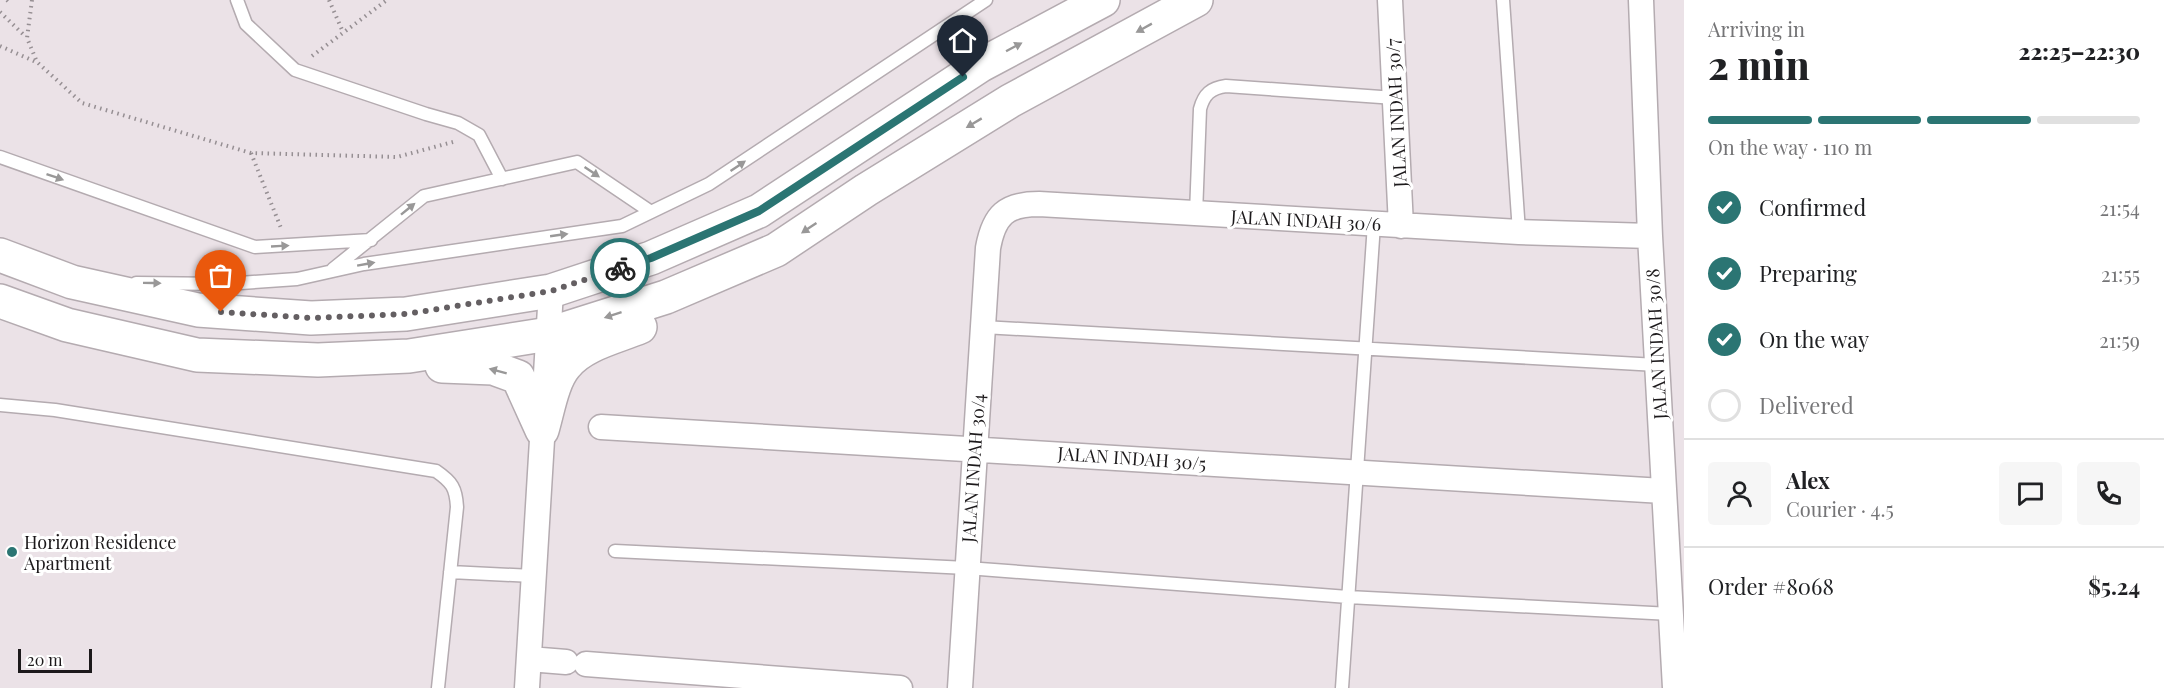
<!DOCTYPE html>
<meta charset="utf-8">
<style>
body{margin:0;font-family:"Playfair Display",serif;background:#f6f6f6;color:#202124;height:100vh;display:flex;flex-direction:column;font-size:22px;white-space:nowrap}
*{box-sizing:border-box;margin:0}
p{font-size:20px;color:#757577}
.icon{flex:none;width:33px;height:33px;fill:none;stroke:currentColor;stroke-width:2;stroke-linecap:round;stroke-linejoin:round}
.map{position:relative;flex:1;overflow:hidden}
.side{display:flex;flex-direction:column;background:#fff;width:480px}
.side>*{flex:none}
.scale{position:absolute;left:18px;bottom:15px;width:74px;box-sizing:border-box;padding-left:6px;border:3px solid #1c191b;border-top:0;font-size:16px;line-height:21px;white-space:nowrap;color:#1c191b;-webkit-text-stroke:4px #fff;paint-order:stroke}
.pin{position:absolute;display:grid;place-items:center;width:51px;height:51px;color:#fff;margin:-62px -26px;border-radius:50% 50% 50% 0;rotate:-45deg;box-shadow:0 0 6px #0007}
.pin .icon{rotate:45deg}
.courier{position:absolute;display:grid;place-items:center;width:60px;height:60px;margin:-30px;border:4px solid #2b7573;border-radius:50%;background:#fff;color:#222;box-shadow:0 2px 8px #0007}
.head em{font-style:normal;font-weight:800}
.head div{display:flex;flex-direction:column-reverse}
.head{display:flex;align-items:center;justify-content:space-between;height:102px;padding:0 24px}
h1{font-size:39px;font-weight:800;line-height:45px}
.bar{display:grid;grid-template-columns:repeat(4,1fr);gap:9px 6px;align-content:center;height:72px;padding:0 24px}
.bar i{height:8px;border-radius:4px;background:#e0e0e0}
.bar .active{background:#2b7573}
.bar p{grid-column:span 4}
.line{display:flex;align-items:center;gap:15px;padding:0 24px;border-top:2px solid #e0e0e0}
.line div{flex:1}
.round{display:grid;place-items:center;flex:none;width:63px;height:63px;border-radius:6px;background:#f6f6f6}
ol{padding:0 24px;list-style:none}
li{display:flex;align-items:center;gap:18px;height:66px}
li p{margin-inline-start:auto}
li .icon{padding:6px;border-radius:50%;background:#2b7573;color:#fff;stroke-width:4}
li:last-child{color:#757577}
li i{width:33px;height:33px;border:3px solid #e0e0e0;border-radius:50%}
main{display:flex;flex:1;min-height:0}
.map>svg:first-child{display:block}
</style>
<main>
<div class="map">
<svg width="1684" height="688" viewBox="0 0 1684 688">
<rect width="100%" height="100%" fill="#ebe2e7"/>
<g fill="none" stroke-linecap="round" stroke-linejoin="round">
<g stroke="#b4abb0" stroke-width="15">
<path id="service" d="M237,0L246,24L295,70L426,114L458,123L479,135L502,179
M1503,0L1519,232
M0,157L255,247L371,240
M1196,214L1200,109C1204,94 1211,88 1226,86L1395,98
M333,269L424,196L577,162L651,212
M136,283L226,284L297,279L364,264L622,226L709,184L986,0
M983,327L1657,365
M0,405L55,410L436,471C452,482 456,488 457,507L438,688
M615,551L967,568L1348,597L1671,614
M450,572L533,576
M1342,688L1374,224"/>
</g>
<g stroke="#b4abb0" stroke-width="27">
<path id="minor" d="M1390,0L1401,226
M1641,0L1650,236L1675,688
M601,427L1663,491
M529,659L566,662
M586,664L900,688
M527,688L551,291
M960,688L988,248C994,215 1006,204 1039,204L1519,232L1650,236"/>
</g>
<g stroke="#b4abb0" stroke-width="36">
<path id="secondary" d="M0,255L72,282L198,310L311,318L406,314L551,291L651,258L759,211L981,65L1103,0
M0,301L67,325L197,355L318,360L409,356L549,334L666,297L776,250L866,190L1010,101L1196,0
M442,366L493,368L518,377L542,430
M542,430C548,410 552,381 566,365C583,344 616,337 640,327"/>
</g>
<path stroke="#968f93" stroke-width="4" stroke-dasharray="1.5 4.5" stroke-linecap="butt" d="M7,0L9,2L10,0
M32,0L27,38L37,62L82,103L251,153L397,157L453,142
M329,0L343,32
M0,12L26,37
M0,46L36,62
M312,56L387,0
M251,153L281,228"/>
<use href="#service" stroke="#fff" stroke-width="12"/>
<use href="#minor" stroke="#fff" stroke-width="24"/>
<use href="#secondary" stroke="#fff" stroke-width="33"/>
</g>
<defs><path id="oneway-solid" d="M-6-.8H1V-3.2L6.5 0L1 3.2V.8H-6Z" transform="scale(1.5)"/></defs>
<g fill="#999898">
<use href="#oneway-solid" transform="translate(1144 28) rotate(151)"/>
<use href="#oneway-solid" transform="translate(1014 47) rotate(-28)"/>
<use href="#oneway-solid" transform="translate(974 123) rotate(149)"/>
<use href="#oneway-solid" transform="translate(738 166) rotate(-34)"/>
<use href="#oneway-solid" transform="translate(592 172) rotate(34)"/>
<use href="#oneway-solid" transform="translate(55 177) rotate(19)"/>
<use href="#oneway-solid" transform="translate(408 209) rotate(-39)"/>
<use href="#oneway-solid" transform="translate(809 228) rotate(146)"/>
<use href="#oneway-solid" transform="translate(559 235) rotate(-8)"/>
<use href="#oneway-solid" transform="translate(280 246) rotate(-3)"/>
<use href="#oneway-solid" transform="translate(366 264) rotate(-10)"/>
<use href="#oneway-solid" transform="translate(152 283) rotate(1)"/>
<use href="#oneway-solid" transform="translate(613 315) rotate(162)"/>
<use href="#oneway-solid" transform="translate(498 371) rotate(-165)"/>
</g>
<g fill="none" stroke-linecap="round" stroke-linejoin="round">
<path stroke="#645f62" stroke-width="6" stroke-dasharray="0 10.8" d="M221,312L311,318L406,314L551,291L620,268"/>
<path stroke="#2b7573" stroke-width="8" d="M620,268L651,258L759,211L963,77"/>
</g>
<circle fill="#2b7573" stroke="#fff" stroke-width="2" cx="12" cy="552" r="6"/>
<g text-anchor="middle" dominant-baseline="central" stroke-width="6" stroke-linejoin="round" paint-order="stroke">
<g font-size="18" fill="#1c191b" stroke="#fff">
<text transform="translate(1396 113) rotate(-93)">JALAN INDAH 30/7</text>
<text transform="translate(1306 220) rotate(3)">JALAN INDAH 30/6</text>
<text transform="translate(1656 344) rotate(-93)">JALAN INDAH 30/8</text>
<text transform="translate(1132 458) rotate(4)">JALAN INDAH 30/5</text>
<text transform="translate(973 468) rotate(-86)">JALAN INDAH 30/4</text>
</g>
<g font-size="18" fill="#1c191b" stroke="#fff" text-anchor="start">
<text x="24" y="542">Horizon Residence<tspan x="24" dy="21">Apartment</tspan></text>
</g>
</g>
</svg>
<div class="scale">20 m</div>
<div class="pin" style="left:221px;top:312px;background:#ea580c"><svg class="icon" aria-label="bag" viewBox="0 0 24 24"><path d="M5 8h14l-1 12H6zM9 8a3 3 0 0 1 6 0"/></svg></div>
<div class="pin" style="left:963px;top:77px;background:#1f2937"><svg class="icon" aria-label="home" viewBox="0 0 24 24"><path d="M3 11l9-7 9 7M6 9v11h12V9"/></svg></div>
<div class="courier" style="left:620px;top:268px"><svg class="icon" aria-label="bike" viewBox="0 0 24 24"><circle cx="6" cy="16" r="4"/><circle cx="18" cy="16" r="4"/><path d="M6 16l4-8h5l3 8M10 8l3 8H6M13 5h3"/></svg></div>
</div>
<section class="side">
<div class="head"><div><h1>2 min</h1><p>Arriving in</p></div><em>22:25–22:30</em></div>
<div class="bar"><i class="active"></i><i class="active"></i><i class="active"></i><i></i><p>On the way · 110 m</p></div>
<ol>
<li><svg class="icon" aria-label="check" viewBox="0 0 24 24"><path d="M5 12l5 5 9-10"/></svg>Confirmed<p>21:54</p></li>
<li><svg class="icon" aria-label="check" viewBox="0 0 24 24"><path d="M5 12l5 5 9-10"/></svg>Preparing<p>21:55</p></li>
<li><svg class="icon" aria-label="check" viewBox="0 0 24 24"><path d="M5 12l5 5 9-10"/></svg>On the way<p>21:59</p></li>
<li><i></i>Delivered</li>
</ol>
<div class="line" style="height:108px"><a class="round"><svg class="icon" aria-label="person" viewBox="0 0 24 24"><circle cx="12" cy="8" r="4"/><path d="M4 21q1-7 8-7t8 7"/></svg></a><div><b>Alex</b><p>Courier · 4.5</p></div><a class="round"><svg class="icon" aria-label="chat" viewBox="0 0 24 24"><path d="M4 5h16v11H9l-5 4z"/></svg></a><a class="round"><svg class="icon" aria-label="phone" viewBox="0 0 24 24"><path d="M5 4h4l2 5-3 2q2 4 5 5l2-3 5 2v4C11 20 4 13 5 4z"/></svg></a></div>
<div class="line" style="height:78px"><div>Order #8068</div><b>$5.24</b></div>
</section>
</main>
